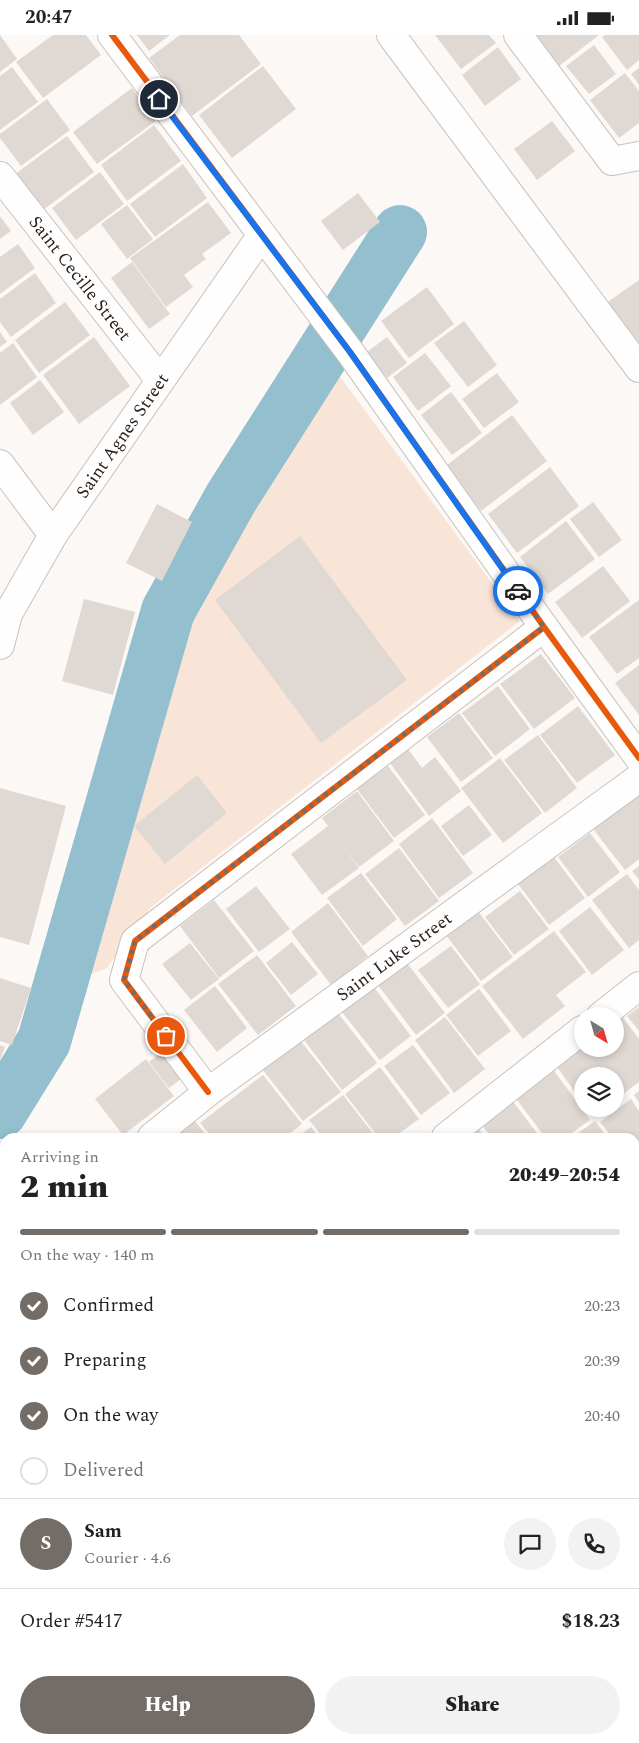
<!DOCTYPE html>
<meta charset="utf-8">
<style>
body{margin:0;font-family:Spectral,serif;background:#f2f2f2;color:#222;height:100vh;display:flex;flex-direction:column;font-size:19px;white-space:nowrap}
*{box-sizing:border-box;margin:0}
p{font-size:16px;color:#767676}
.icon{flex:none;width:28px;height:28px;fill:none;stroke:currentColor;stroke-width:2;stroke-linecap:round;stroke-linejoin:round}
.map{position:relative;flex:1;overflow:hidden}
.sheet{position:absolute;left:0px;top:1098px;width:640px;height:611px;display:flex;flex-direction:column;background:#fff;border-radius:15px 15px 0 0;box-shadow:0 2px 8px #0003}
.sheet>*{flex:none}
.needle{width:32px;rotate:143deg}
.fabs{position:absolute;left:574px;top:972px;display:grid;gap:10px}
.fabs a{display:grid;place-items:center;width:50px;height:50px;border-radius:50%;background:#fff;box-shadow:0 2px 8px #0003;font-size:25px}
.pin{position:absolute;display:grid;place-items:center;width:42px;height:42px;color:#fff;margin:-21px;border:2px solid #fff;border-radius:50%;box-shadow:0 1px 5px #0007}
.courier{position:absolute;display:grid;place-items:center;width:50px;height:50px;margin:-25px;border:4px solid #1a73e8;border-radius:50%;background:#fff;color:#222;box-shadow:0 1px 6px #0007}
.overview em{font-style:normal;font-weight:800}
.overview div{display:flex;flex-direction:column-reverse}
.overview{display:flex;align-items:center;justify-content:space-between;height:85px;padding:0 20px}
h1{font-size:32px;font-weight:800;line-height:38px}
.bar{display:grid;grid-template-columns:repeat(4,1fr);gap:8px 5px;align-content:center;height:60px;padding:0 20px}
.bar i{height:6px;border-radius:4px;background:#e0e0e0}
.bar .current{background:#746c66}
.bar p{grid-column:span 4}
.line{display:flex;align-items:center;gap:12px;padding:0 20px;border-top:1px solid #e0e0e0}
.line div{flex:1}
.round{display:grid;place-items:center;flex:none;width:52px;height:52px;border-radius:26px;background:#f2f2f2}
ol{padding:0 20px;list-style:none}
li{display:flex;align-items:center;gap:15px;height:55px}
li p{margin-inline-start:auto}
li .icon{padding:5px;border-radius:50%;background:#746c66;color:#fff;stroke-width:4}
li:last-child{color:#767676}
li i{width:28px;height:28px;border:2px solid #e0e0e0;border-radius:50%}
.button{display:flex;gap:10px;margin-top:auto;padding:10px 20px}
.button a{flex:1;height:58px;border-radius:30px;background:#746c66;color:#fff;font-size:20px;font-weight:800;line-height:58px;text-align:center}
.button a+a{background:#f2f2f2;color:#222}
.status{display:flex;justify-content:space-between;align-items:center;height:35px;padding:0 25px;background:#fff;direction:ltr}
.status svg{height:14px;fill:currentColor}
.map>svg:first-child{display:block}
</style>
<div class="status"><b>20:47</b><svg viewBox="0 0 49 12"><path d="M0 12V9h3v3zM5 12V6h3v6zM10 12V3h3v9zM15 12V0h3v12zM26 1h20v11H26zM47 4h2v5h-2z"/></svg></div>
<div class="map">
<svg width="639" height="1708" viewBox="0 0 639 1708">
<rect width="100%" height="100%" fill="#fbf8f6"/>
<path fill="#f9e5d7" d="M330,328L520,586L150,873L107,933L73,946L180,586Z"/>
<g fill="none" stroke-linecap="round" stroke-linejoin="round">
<path stroke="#93bfce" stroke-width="54" d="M0,1077L44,1006L168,576L231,463L400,197"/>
</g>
<path fill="#e0d8d3" d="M0,0L17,24L0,37Z
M53,0H86L101,20L43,63L16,27Z
M137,0H170L149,16Z
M180,0H239L261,29L192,81L149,23Z
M435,0H489L496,8L461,34Z
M527,0H599L554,35Z
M605,0H639V25L627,35L602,2Z
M594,10L616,39L589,59L566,31Z
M498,12L521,44L485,71L462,40Z
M263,31L296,74L232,123L199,80Z
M12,32L38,67L0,95V41Z
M639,33V50L631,39Z
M625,38L639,56V88L619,103L590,65Z
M132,53L156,86L97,129L73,97Z
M47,64L70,95L21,131L0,103V99Z
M552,86L575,116L537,145L514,114Z
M154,90L181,126L127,166L101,130Z
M67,101L94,137L43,175L15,139Z
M183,129L207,163L155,202L130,169Z
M100,137L124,169L76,205L52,173Z
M358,158L380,187L343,215L321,186Z
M208,167L231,198L202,219L206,224L184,240L193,252L166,272L130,223Z
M127,170L153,204L127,224L101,189Z
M0,181L11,196L0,204Z
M18,209L35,233L0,259V222Z
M132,227L170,279L149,294L111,243Z
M35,238L56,268L11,302L0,287V264Z
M639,245V324L602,271Z
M427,252L454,289L409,323L381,286Z
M65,267L90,300L39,338L15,305Z
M464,286L497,330L468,352L434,308Z
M0,297L7,307L0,312Z
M94,302L130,351L79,389L43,340Z
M387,302L407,328L387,343L367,317Z
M13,308L37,342L0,370V318Z
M425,318L451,351L418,376L393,342Z
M497,338L519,367L484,393L462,364Z
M40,345L64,377L33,400L10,368Z
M451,357L482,398L452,420L421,380Z
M512,380L547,426L481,476L447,430Z
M550,432L579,471L517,518L488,479Z
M593,467L622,505L599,522L570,484Z
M157,469L192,487L162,546L126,528Z
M566,486L595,524L548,559L520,522Z
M300,501L407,645L321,708L215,565Z
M603,531L630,566L582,603L555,567Z
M84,564L135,577L113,660L62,646Z
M639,565V623L617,639L589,602Z
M541,619L575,663L534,694L500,649Z
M639,630V680L615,648Z
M498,651L530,694L495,721L462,678Z
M578,671L615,720L577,748L540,700Z
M459,678L493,723L461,747L427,702Z
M538,700L577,753L545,778L504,725Z
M408,714L422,733L435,722L461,756L429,781L390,728Z
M500,723L542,778L503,808L461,753Z
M388,731L425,780L394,803L357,754Z
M197,740L227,778L165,829L134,791Z
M0,753L66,771L29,910L0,902Z
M357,756L394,806L359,832L339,806L359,833L322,860L291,819L328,791L322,783Z
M639,759V824L625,835L593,794Z
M469,770L492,800L463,821L441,791Z
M432,783L473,838L439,863L399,809Z
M590,798L620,837L588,862L558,822Z
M399,813L439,866L405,891L365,839Z
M554,822L585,863L549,890L518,849Z
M639,831V845L632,836Z
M361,838L397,884L363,911L327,863Z
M627,839L639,855V905L629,913L592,865Z
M256,851L290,894L259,917L226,874Z
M520,856L549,894L514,920L485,882Z
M214,865L254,916L219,943L180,891Z
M328,868L368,921L331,950L291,897Z
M474,871L513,922L481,946L442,895Z
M590,872L624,915L592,940L559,896Z
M554,896L586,937L556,960L565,971L523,1004L482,951Z
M292,907L318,939L291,960L266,928Z
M190,908L219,944L191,965L162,929Z
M451,911L480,949L448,973L418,935Z
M257,920L296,971L258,1000L218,949Z
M407,928L445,978L416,1000L378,950Z
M0,943L31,953L12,1010L0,1006Z
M370,947L411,1001L380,1025L338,972Z
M215,951L247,993L217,1017L184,975Z
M479,954L511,996L478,1021L446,980Z
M639,972V996L627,981Z
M338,978L377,1028L342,1055L304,1005Z
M621,980L639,1004V1047L615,1065V1041H582V1067L555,1029L582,1009V1014H615V984Z
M445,982L485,1034L454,1058L415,1005Z
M300,1005L341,1057L303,1086L262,1034Z
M0,1010L5,1012L0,1025Z
M413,1010L450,1058L421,1080L384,1031Z
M170,1011L190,1037L169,1053L149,1027Z
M146,1024L174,1061L123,1100L95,1064Z
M380,1032L419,1084L394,1102H378L345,1059Z
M552,1033L590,1085L566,1102H545L514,1061Z
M263,1040L302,1089L285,1102H212L200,1088Z
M639,1056V1067L634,1060Z
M343,1060L376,1102H323L309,1085Z
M511,1064L540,1102H491L480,1087Z
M631,1064L639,1076V1131L635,1134V1102H612L600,1087Z
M588,1074H604L593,1081Z
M194,1085L208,1102H172Z
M595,1086L607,1102H573Z
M311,1092L319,1102H297Z
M478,1093L485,1102H465Z
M639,1186V1210L635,1204V1189Z
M635,1211L639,1217V1274L635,1277Z
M5,1238V1296L0,1290V1242Z
M639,1279V1293L635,1287V1282Z
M635,1293L639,1299V1349L635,1352Z
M0,1363L5,1370V1378L0,1382Z
M639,1423V1433L635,1428V1426Z
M635,1431L639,1437V1486L635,1489Z
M5,1465V1490L0,1483V1468Z
M0,1487L5,1494V1540L0,1544Z
M639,1492V1508L635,1503V1495Z
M635,1508L639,1513V1578L635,1581Z
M5,1544V1567L0,1561V1548Z
M639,1627V1686L635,1681V1630Z
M0,1642L5,1649V1704H47L51,1708H0Z
M93,1704H162L165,1708H93L91,1705Z
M166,1704H190L184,1708H170Z
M287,1704H337L340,1708H290Z
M339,1704H360L354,1708H343Z
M368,1704H387L391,1708H363Z
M391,1704H445L448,1708H394Z
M454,1704H465L460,1708H457Z"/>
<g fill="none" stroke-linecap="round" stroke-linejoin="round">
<g stroke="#c9c2bd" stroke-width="30">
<g id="minor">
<path d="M112,0L350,317L544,592L639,723"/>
<path d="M391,0L639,333"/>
<path d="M518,0L612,126L639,121"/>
<path id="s1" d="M0,141L160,345"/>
<path d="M0,429L53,500"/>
<path id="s2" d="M0,610L8,579L53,500L261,201"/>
<path d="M601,981L639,951"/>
<path d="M208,1057L124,945L135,906L544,592"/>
<path id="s3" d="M152,1102L208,1057L639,743"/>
<path d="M446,1102L582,995"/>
<path d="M635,1174L639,1171"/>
<path d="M0,1226L5,1222"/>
<path d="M0,1338L5,1345"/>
<path d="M635,1388L639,1384"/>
<path d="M0,1454L5,1450"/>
<path d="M0,1606L5,1613"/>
<path d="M635,1621L639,1618"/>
<path d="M72,1704L76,1708"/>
<path d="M620,1704L623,1708"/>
<path d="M224,1708L230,1704"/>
<path d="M520,1708L525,1704"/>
</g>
</g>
<use href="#minor" stroke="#fefefe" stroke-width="28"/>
<g stroke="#fff" stroke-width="9">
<path id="cycleway" d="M112,0L350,317L544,592L639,723
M208,1057L124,945L135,906L544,592"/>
</g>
<use href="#cycleway" stroke="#e8590c" stroke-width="6"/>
</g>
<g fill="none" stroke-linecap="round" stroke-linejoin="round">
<path stroke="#746c66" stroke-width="5" stroke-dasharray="0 9" d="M166,1001L124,945L135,906L544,592L518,556"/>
<path stroke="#1a73e8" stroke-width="6" d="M159,64L350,317L518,556"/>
</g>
<g text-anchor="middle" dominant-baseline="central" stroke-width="4" stroke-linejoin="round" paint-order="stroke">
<g font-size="18" fill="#2c2018" stroke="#fff">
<text stroke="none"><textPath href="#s1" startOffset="130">Saint Cecille Street</textPath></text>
<text stroke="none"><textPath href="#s2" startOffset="244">Saint Agnes Street</textPath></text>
<text stroke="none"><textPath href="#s3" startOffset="302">Saint Luke Street</textPath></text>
</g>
</g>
</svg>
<div class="fabs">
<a><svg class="needle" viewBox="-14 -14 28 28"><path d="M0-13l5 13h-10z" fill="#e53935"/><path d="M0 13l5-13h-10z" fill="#767676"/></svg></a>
<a><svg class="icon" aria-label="layers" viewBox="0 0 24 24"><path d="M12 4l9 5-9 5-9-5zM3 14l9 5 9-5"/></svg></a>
</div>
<div class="pin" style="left:166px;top:1001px;background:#ea580c"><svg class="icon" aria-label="bag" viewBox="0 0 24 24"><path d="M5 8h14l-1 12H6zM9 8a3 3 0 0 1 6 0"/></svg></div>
<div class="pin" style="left:159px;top:64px;background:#1f2937"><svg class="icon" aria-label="home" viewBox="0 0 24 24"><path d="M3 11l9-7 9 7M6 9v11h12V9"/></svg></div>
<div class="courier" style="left:518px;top:556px"><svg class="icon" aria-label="car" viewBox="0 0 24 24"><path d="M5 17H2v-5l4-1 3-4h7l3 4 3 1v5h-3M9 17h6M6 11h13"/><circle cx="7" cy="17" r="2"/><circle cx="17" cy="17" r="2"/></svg></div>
<section class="sheet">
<div class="overview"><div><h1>2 min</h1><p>Arriving in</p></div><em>20:49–20:54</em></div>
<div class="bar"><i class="current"></i><i class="current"></i><i class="current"></i><i></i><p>On the way · 140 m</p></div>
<ol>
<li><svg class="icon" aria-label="check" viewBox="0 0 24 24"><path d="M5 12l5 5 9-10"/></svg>Confirmed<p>20:23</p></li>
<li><svg class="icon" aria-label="check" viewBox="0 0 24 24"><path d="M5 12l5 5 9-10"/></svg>Preparing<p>20:39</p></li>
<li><svg class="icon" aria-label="check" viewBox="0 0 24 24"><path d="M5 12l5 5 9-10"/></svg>On the way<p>20:40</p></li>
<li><i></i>Delivered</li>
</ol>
<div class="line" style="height:90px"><b class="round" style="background:#746c66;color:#fff">S</b><div><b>Sam</b><p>Courier · 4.6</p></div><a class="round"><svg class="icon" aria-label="chat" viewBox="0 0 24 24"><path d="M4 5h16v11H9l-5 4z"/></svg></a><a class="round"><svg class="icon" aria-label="phone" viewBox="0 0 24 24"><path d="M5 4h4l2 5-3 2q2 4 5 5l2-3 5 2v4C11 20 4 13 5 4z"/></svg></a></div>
<div class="line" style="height:65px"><div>Order #5417</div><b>$18.23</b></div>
<div class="button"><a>Help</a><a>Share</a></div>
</section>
</div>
